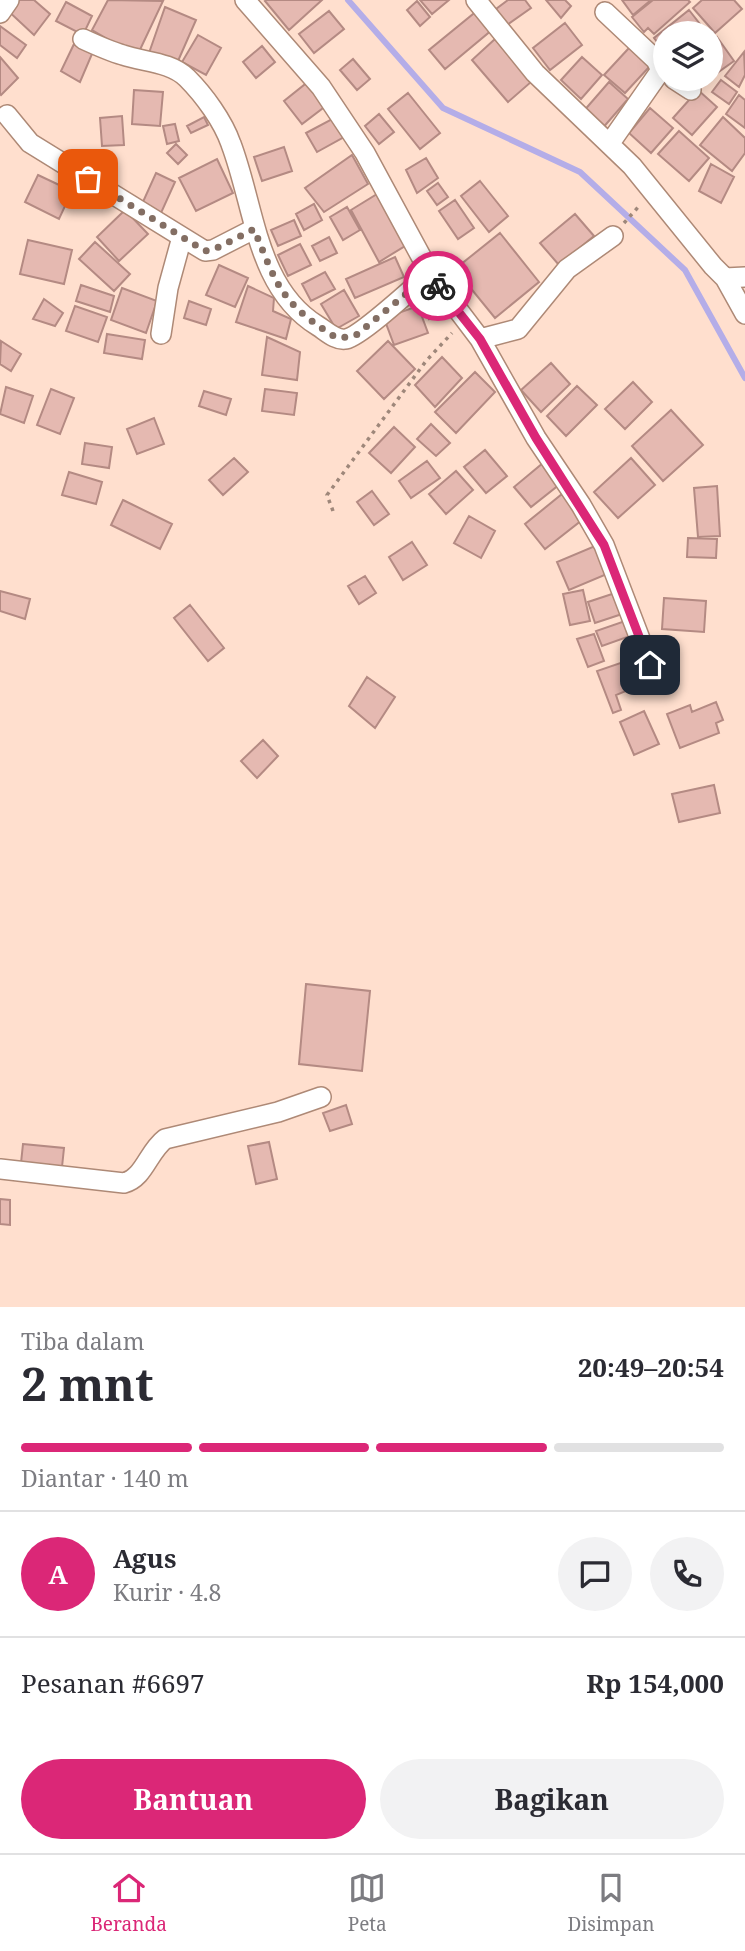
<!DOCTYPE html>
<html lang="id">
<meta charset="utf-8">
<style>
body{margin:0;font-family:"Noto Serif",serif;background:#f2f2f3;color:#2b2b33;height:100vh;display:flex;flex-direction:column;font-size:26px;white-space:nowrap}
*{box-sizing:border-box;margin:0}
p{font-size:23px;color:#7c7c81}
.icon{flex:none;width:38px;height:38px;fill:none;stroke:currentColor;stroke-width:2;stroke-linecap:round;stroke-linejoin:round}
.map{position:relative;height:1307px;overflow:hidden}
.side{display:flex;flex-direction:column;background:#fff;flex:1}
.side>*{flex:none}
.buttons{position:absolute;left:653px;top:21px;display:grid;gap:14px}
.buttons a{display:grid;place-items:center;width:70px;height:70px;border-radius:50%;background:#fff;box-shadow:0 4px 18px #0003;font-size:35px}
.pin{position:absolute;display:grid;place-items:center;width:60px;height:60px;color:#fff;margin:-30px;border-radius:14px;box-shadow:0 4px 10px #0006}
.courier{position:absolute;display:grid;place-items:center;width:70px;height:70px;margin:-35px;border:5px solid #db2777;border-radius:50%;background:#fff;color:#222;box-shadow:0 2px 9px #0007}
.headline em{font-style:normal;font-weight:700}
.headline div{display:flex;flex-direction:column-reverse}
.headline{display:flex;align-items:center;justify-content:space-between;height:119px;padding:0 21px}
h1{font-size:46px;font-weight:700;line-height:52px}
.bar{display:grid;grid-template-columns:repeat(4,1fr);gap:10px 7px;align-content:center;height:84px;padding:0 21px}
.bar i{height:9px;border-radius:5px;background:#e1e1e2}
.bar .active{background:#db2777}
.bar p{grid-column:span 4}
.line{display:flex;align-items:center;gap:18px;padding:0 21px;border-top:2px solid #e1e1e2}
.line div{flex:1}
.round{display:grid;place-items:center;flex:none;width:74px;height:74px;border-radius:37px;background:#f2f2f3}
.cta{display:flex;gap:14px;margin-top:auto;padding:14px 21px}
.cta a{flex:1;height:80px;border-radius:42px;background:#db2777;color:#fff;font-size:28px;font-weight:700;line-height:80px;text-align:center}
.cta a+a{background:#f2f2f3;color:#2b2b33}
.menu{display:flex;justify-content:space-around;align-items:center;height:98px;border-top:2px solid #e1e1e2;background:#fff;font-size:19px;color:#7c7c81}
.menu a{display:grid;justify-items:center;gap:4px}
.menu .active{color:#db2777}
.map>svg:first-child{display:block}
</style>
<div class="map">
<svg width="745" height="1307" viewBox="0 0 745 1307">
<rect width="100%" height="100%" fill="#ffdfce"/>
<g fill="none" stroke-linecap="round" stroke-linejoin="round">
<path stroke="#b4ade8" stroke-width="6" d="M348,0L443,108L580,172L685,270L745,378"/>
</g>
<path fill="#e5b9b1" stroke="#b48a83" stroke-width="2" d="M12,0H34L50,14L34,35L5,8Z
M108,0L163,1L137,56L92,30Z
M322,0L289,30L265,1L267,0Z
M420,0H449L432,14Z
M508,0H525L531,8L507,25L496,9Z
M546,0H565L571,6L561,18Z
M622,0H651L633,15Z
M653,0H688L690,2L654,34L648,28L644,32L632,17Z
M702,0H734L742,9L715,33L693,8Z
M417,1L430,17L420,26L407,10Z
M66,2L92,16L83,35L56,21Z
M165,7L196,20L178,61L149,53Z
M478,10L493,29L445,69L429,50Z
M689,10L707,33H665V52L654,38Z
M329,11L344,29L314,53L299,34Z
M565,23L582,45L550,70L533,48Z
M0,26L26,45L17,58L0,45Z
M198,35L221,48L206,75L182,62Z
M717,37L734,61L710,78V42Z
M495,39L531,82L508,102L472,60Z
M74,44L92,54L80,82L61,71Z
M262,46L275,62L256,78L243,62Z
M629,48L650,66L625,93L604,75Z
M744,52L745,75L739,87L725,76Z
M0,57L18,78L1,95L0,94Z
M582,57L602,75L581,99L561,80Z
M353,59L370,79L357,90L340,70Z
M721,80L737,92L729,104L712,92Z
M309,81L327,105L302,124L284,101Z
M609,82L628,99L601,130L582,113Z
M134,90L163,92L160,126L132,124Z
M698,90L717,107L692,135L673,118Z
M408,93L440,133L420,149L388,109Z
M739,95L745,100V128L726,114Z
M650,108L673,128L651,153L629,133Z
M379,114L394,132L379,144L365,126Z
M122,116L124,145L102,146L100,118Z
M204,117L208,125L191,133L187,126Z
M723,117L745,138V153L732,171L700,145Z
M334,118L344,137L317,152L306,133Z
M175,124L179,141L167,144L163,126Z
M679,131L709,158L689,181L658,154Z
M176,144L187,155L178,164L167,153Z
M284,147L292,171L262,181L254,157Z
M352,155L368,184L324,212L305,188Z
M426,158L438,178L417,193L406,170Z
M217,159L233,193L196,211L179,178Z
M711,164L734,177L721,203L699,191Z
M156,173L175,182L161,213L142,204Z
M38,175L72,191L59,219L25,202Z
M480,181L508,216L489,232L461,196Z
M438,183L448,197L437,205L427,191Z
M382,191L405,246L379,262L351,210Z
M455,200L474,228L458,239L439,211Z
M314,204L322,220L304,230L296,214Z
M347,207L360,230L343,240L330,217Z
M125,210L148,234L119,261L97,237Z
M575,214L594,236L559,265L540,243Z
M294,220L301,236L278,246L271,230Z
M500,233L539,282L495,318L455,269Z
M329,237L337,253L320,261L312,246Z
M28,240L72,250L64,284L20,274Z
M95,242L130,274L114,291L79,259Z
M300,244L311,265L288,276L278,255Z
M395,257L404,277L355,298L346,279Z
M219,265L248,278L235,307L206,295Z
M325,272L335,289L311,301L302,284Z
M81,285L114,296L110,312L76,301Z
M248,286L274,298L273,311L291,319L286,339L236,322Z
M122,288L157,301L146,333L111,320Z
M344,290L359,316L336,329L321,304Z
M439,294L447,309L429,319L421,303Z
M44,299L63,313L55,326L33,319Z
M189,301L211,309L206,325L184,318Z
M75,306L107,317L98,342L66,331Z
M418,306L428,333L394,345L384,318Z
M107,334L145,340L142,359L104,353Z
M267,337L300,352L297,380L262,375Z
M1,341L21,354L11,371L0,364Z
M388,341L415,369L384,399L357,371Z
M442,357L462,378L435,407L415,385Z
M551,363L570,384L541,412L521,390Z
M475,372L495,392L456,433L435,412Z
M633,382L652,402L625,429L605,409Z
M577,386L597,405L566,436L547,416Z
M6,387L33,396L24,423L0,414Z
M51,389L74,398L60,434L37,425Z
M265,389L297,393L294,415L262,411Z
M204,391L231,399L226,415L199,406Z
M671,410L703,445L663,481L632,446Z
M154,418L164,444L137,454L127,429Z
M431,424L450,443L436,456L417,439Z
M394,427L415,447L391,473L369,453Z
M85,443L112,447L109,468L82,464Z
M485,450L507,476L486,493L464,467Z
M234,458L248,472L223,495L209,480Z
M631,458L655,485L618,518L594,492Z
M427,461L440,478L411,498L399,481Z
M543,463L560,484L531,507L514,487Z
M456,471L473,490L446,514L429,494Z
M69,472L102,482L96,504L62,495Z
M717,486L720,536L698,537L694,488Z
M372,491L389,514L374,525L357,502Z
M562,494L582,520L545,549L525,524Z
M123,500L172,524L160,549L111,525Z
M469,516L495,531L481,558L454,543Z
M688,538L717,539L716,558L687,557Z
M412,542L427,565L403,580L389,557Z
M595,546L607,574L569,590L557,562Z
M365,576L376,593L359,604L348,586Z
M583,590L590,621L570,625L563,594Z
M0,591L30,599L25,619L0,611Z
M618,592L625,613L595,623L588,602Z
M664,598L706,601L704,632L662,629Z
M190,605L224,648L208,661L174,618Z
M628,620L633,635L602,646L596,631Z
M594,634L604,661L588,667L577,639Z
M638,657L643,673L639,675L641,681L625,687L626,691L616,695L621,710L613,713L597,671Z
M367,677L395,697L375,728L349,706Z
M716,702L723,720L716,723L719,733L680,748L667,714L690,705L692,712Z
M644,711L659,744L634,755L620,722Z
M263,740L278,756L257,778L241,761Z
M714,785L720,813L679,822L672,794Z
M306,984L370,991L362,1071L299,1064Z
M346,1105L352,1124L330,1131L323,1113Z
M269,1142L277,1179L256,1184L248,1146Z
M23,1144L64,1148L62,1167L21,1163Z
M0,1199L10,1200V1225L0,1224Z"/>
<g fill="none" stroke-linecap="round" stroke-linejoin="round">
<g stroke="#ae8976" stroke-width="22">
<path id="street" d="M245,0L321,87L365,153L430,273L480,339L536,438L581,505L604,545L650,665
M476,0L535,73L632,166L713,266L725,278L745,277
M605,12L656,60L661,70L610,143
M0,13L9,0
M83,39C96,45 109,51 123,55C144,62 171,62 187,78C204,95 223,121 231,144C255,207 256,288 318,326C326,331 336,341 346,339C361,336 415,286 430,273
M674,79L691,90
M7,115L30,143L205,251L213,250L254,229
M725,278L745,314
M161,334L168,288L182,237
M480,339L518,329L567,269L613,236
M0,1169L124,1183C144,1178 148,1152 165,1139L278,1112L321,1097"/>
</g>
<path stroke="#9e877a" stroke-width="3.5" stroke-dasharray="3.5 5" stroke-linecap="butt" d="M624,223L640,205
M333,511L327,495L426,361L452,333"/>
<use href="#street" stroke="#fff" stroke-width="19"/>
</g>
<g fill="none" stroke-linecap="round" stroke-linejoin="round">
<path stroke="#836e63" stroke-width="7" stroke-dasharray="0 12.6" d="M88,179L205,251L213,250L254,229C278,288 281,303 337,338L355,336L430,274L438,286"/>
<path stroke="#db2777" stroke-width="9" d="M438,286L480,339L536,438L604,545L650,665"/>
</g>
</svg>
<div class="buttons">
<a><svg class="icon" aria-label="layers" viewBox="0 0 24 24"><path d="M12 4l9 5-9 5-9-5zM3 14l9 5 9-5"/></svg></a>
</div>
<div class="pin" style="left:88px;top:179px;background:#ea580c"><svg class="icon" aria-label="bag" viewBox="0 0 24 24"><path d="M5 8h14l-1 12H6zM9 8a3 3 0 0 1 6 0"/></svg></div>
<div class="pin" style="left:650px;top:665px;background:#1f2937"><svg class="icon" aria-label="home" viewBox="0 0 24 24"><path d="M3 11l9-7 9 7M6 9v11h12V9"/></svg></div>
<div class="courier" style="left:438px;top:286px"><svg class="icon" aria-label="bike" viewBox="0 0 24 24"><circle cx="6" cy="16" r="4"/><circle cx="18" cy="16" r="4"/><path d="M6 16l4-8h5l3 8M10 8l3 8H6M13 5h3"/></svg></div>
</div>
<section class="side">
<div class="headline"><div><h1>2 mnt</h1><p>Tiba dalam</p></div><em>20:49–20:54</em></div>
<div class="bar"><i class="active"></i><i class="active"></i><i class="active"></i><i></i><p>Diantar · 140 m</p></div>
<div class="line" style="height:126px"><b class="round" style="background:#db2777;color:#fff">A</b><div><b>Agus</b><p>Kurir · 4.8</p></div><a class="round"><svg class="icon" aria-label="chat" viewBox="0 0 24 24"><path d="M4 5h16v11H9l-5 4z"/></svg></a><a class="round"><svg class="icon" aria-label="phone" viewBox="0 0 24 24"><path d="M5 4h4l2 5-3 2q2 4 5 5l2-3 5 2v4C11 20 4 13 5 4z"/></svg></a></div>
<div class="line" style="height:91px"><div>Pesanan #6697</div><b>Rp 154,000</b></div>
<div class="cta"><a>Bantuan</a><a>Bagikan</a></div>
</section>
<nav class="menu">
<a class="active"><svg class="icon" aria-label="home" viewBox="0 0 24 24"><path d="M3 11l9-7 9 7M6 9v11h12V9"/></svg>Beranda</a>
<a><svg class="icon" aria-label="map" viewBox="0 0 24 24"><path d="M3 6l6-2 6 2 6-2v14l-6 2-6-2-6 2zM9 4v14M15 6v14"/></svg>Peta</a>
<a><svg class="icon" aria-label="saved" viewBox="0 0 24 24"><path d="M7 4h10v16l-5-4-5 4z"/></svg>Disimpan</a>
</nav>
